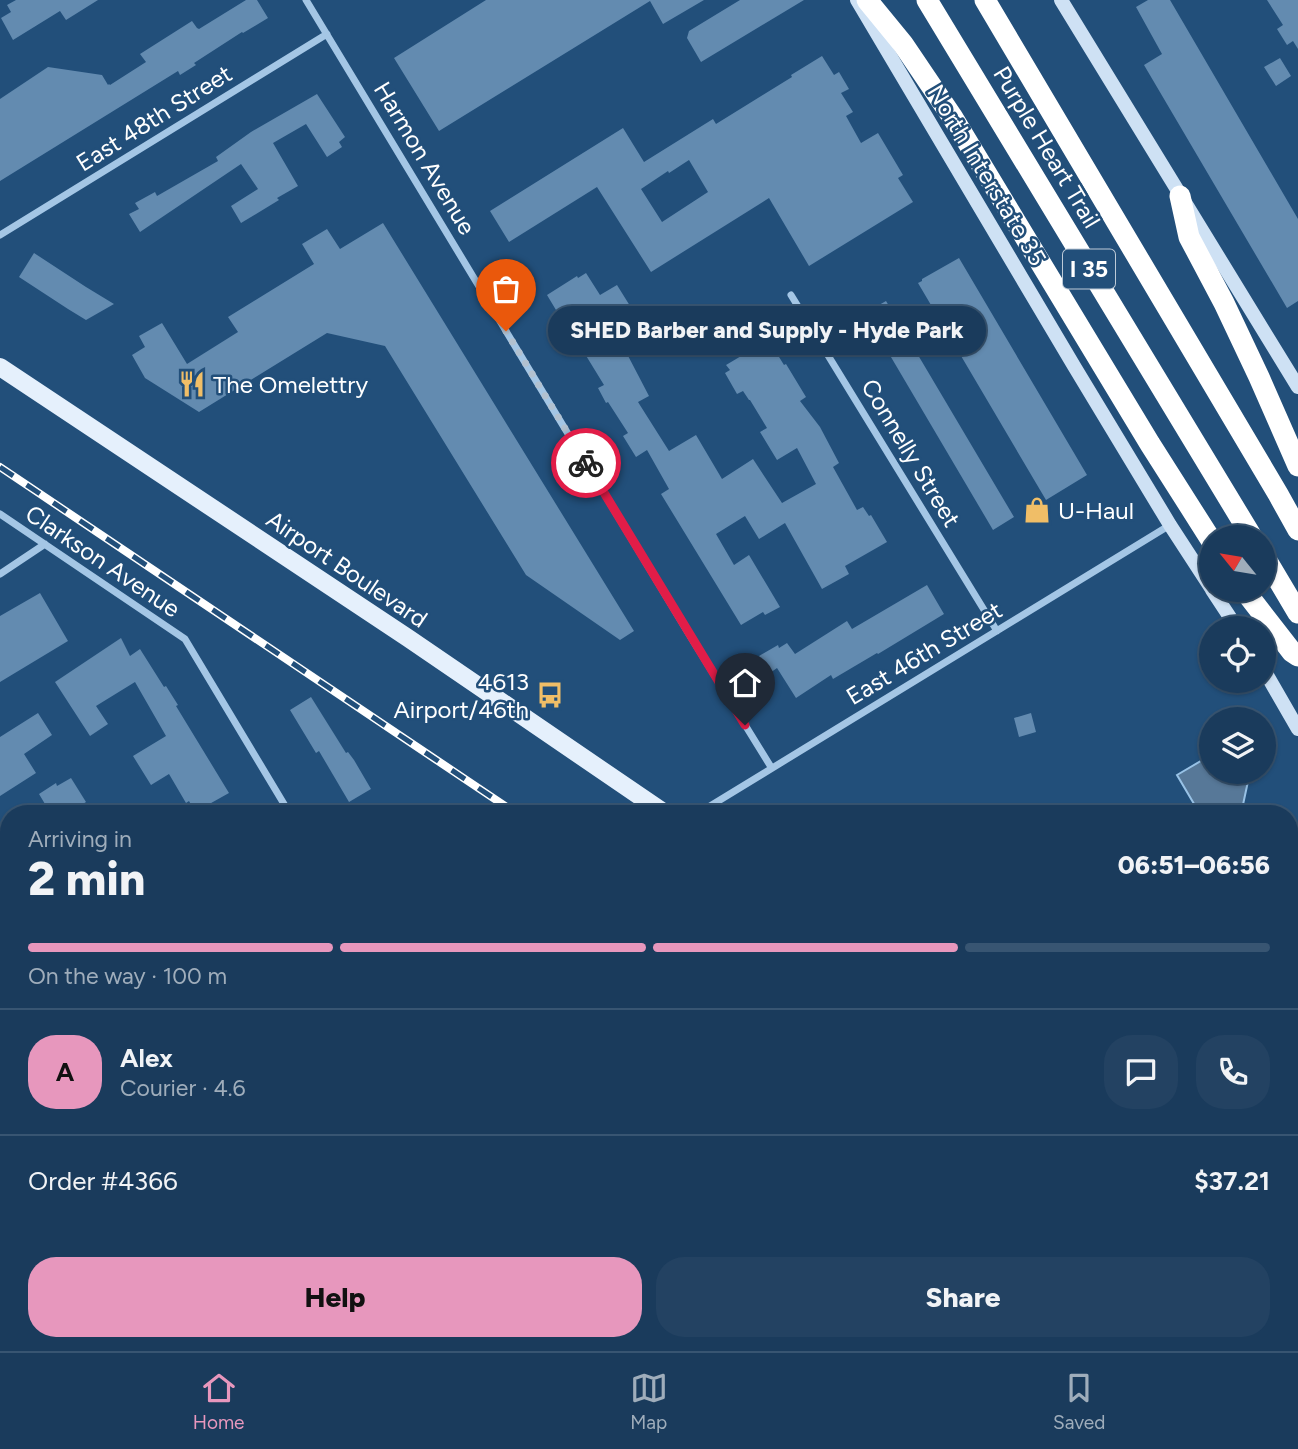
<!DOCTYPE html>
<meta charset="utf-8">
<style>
body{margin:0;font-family:Figtree,sans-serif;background:#234262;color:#f1f3f6;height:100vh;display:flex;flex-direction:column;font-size:26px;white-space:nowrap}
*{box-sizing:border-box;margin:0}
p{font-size:23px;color:#9fadbb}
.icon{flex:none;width:38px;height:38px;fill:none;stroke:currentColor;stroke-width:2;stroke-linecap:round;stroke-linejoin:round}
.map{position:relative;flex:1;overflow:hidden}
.details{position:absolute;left:0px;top:805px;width:1298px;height:546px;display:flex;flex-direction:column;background:#1a3b5c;border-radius:28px 28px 0 0;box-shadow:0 2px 5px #0004,0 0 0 2px #385572}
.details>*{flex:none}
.needle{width:46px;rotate:300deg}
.buttons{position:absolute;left:1199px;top:525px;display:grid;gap:14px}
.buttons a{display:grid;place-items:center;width:77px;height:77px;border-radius:50%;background:#1a3b5c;box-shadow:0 2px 5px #0004,0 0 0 2px #385572;font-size:35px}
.pin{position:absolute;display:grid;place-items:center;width:60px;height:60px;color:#fff;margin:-72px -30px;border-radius:50% 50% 50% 0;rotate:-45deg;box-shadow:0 0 7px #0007}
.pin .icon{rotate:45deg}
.courier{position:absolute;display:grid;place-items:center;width:70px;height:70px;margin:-35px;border:5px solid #e11d48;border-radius:50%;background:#fff;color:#222;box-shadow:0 2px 9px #0007}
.bubble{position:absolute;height:49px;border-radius:24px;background:#1a3b5c;box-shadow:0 2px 5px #0004,0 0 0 2px #385572;font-size:23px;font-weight:800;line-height:49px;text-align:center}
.headline em{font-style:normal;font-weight:800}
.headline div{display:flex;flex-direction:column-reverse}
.headline{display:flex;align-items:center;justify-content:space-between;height:119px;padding:0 28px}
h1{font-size:46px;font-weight:800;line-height:52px}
.bar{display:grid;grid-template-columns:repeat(4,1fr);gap:10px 7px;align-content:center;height:84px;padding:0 28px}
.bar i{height:9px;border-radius:5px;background:#385572}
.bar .current{background:#e797bd}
.bar p{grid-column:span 4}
.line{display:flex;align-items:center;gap:18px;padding:0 28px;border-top:2px solid #385572}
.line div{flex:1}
.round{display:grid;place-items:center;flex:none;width:74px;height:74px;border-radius:28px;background:#234262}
.button{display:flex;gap:14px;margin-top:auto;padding:14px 28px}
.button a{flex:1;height:80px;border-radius:28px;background:#e797bd;color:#111;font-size:28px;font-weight:800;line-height:80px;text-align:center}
.button a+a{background:#234262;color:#f1f3f6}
.menu{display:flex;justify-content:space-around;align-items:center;height:98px;border-top:2px solid #385572;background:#1a3b5c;font-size:19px;color:#9fadbb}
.menu a{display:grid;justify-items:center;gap:4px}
.menu .current{color:#e797bd}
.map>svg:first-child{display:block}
</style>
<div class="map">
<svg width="1298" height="1351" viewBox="0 0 1298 1351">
<rect width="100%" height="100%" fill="#224f7a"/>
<path fill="#577898" stroke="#98c2e6" stroke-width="2" d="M1211,755V772H1250L1241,814H1200L1177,775Z"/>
<path fill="#638bb0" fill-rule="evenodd" d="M16,0H98L66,20L60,11L13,40L1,18L11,12L7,5Z
M246,0H257L268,18L243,33L242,32L194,63L196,65L180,75L178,71L0,181V99L48,67L102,75L108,85L109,84L110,85L146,62L140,54L192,21L197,28L199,29Z
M486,0H704L663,24L650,1L439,131L394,58Z
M740,0H804L701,62L687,38L689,31Z
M1148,0H1170L1298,219V301L1287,308L1144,65L1162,54L1136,7Z
M1267,0H1298V49L1293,41L1287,45L1277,29L1283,25Z
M822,56L834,75L839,72L849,89L841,93L853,112L846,116L861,143L878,133L903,175L898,178L913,202L809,266L769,198L651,272L597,187L509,242L490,211L623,128L644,162L713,119L716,124L792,77L791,75ZM689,160L708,192L662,222L641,189L668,171L669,173Z
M1280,58L1291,76L1276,86L1264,67Z
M317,94L345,137L339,142L342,147L327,157L306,124L273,143L298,186L277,198L279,200L241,223L231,206L258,189L241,164L140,232L129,214L139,209L135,203L155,192L157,196L218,161L216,157L251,132Z
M383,223L634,631L620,640L526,575L385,346L327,333L199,412L145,378L132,355L145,347L139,336L162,323L187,364L238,332L228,317L314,264L302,244L327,229L340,249Z
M34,253L86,287L114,304L86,320L68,309L19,277Z
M959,258L1087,475L1046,500L918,283L922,281V279Z
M586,273L600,295L617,285L640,322L632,327L640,340L625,350L649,396L638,402L669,451L696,435L722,479L753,459L782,503L816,484L797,448L777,460L760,432L767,428L750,400H749L743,391L737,394L725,373L730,370L726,365L763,343L765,347L771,344L784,365L786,364L806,397L800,401L820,427L839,463L833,467L857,510L863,507L869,516L871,515L887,542L845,566L849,574L822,589L785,523L759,539L745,516L716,534L734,565L749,555L780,607L765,615L763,612L741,625L661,494L669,489L647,450L636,457L623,436L628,433L608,402L606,403L598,388L604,385L585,354L583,355L547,295L577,276L578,278Z
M886,301L1014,517L993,530L865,313Z
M927,585L944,614L878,654L877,653L833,679L831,675L796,698L777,668L770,673L759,656L778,645L779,648L787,643L795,654L847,621L852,629Z
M40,593L68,641L0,682V616Z
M121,638L130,656L140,649L164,687L166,686L178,705L176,706L229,793L195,812L189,801L186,803L169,774L151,785L133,756L166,736L135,682L96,706L108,724L90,736L55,682Z
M311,697L346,753L348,752L354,760L371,789L349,802L319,751L316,753L290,710Z
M38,713L52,735L24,754L36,773L0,796V737Z
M1031,713L1036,732L1019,737L1014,718Z
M71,778L86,802L67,814H51L39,794L56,783L57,786Z"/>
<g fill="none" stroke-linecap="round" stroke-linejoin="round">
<path stroke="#a4c6e5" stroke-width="7" d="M306,0L692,639L771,767
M0,235L327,34
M791,295L997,631
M0,514L185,639L290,814
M0,574L45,544
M697,814L1170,525
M0,916L9,930
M0,1231L9,1226
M259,1342L264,1351
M608,1342L613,1351
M1240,1342L1253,1351"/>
<path stroke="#cee1f4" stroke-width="14" d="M857,0L1074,366L1170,525L1211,588
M1061,0L1298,387
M1212,590L1237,628
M1264,670L1298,729
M810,1351L821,1342"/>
<path stroke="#e5f0fc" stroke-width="18" d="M0,367L408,638L666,814
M1290,1043L1298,1028
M1290,1111L1298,1113
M1290,1147L1298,1149"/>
<path stroke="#fff" stroke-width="21" d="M867,0L903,44L953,118L1150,444L1211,540
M927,0L1252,537
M985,0L1278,494L1298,530
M1180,196L1189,237L1224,303L1259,377L1298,466
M1264,556L1298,613
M1244,590L1292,652L1298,656
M1290,1236L1298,1242"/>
<g stroke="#fff" stroke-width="8">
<path id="rail" d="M0,467L517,814
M1290,1331L1298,1337"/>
</g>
<use href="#rail" stroke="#224f7a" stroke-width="5" stroke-dasharray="16" stroke-linecap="butt"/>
</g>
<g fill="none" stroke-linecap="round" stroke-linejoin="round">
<path stroke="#b2c1d0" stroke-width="7" stroke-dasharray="0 12.6" d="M506,331L586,463"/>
<path stroke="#e11d48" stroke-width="9" d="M586,463L745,725"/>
</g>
<defs>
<g id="restaurant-bare" transform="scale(2.1)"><path d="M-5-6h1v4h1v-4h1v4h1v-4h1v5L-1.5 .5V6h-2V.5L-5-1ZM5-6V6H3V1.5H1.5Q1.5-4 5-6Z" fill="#f0be67" stroke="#224f7a" stroke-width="2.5" paint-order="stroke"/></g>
<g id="shop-bare" transform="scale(2.1)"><path d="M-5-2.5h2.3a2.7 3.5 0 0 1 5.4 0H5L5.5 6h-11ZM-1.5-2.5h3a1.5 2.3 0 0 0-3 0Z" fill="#f0be67" stroke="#224f7a" stroke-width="2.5" paint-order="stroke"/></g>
<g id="bus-bare" transform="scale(2.1)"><path d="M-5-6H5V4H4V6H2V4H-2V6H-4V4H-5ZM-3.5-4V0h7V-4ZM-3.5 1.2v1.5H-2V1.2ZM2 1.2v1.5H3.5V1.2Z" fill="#f0be67" stroke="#224f7a" stroke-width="2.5" paint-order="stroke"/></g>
</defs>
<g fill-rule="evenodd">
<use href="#restaurant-bare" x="192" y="384"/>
<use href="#shop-bare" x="1037" y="510"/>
<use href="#bus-bare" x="550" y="695"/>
</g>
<g text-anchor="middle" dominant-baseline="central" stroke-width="5" stroke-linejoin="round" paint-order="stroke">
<rect fill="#224f7a" stroke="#bdcad7" stroke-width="2" x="1063" y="249.5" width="52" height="39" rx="5"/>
<g font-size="23" font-weight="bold" fill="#fff">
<text x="1089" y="269">I 35</text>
</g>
<g font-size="24" fill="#fff" stroke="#224f7a">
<text transform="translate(154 118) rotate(-32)">East 48th Street</text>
<text transform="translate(1047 147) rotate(59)">Purple Heart Trail</text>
<text transform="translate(425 158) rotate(59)">Harmon Avenue</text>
<text transform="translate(987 175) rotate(59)">North Interstate 35</text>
<text transform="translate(911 453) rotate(59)">Connelly Street</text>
<text transform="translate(103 561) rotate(34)">Clarkson Avenue</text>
<text transform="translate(347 569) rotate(34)">Airport Boulevard</text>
<text transform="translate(924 653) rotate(-31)">East 46th Street</text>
</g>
<g font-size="24" fill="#fff" stroke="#224f7a" text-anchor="start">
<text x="213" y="384">The Omelettry</text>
<text x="1058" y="510">U-Haul</text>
<text x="529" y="681" text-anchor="end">4613<tspan x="529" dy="28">Airport/46th</tspan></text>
</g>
</g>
</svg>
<div class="buttons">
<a><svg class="needle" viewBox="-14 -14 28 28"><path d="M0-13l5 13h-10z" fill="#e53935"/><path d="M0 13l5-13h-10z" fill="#9fadbb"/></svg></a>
<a><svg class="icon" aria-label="locate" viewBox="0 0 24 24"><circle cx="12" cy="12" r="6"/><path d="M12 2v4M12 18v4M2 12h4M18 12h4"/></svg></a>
<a><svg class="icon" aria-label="layers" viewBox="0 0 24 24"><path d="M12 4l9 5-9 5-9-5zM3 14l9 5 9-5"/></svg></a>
</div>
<div class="pin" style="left:506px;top:331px;background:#ea580c"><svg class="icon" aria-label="bag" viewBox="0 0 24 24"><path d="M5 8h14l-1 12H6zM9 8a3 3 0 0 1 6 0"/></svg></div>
<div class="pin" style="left:745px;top:725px;background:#1f2937"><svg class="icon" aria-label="home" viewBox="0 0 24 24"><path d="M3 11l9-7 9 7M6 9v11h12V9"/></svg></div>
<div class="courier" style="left:586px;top:463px"><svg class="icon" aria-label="bike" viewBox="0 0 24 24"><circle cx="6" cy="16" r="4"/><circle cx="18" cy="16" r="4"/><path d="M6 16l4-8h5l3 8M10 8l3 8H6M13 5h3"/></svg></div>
<div class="bubble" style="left:548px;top:306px;width:438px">SHED Barber and Supply - Hyde Park</div>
<section class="details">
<div class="headline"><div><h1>2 min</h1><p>Arriving in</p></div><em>06:51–06:56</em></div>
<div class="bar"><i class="current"></i><i class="current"></i><i class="current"></i><i></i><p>On the way · 100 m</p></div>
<div class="line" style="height:126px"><b class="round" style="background:#e797bd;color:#111">A</b><div><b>Alex</b><p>Courier · 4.6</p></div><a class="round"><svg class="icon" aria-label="chat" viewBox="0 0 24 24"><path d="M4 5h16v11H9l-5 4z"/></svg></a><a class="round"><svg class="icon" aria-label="phone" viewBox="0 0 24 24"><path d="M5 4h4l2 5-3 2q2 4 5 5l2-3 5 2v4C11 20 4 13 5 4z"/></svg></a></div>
<div class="line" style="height:91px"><div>Order #4366</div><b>$37.21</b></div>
<div class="button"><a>Help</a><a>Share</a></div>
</section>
</div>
<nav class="menu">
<a class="current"><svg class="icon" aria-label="home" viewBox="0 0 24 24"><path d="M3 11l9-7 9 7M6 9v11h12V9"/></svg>Home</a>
<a><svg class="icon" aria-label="map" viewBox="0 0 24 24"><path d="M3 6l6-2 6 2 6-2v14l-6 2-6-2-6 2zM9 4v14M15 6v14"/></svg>Map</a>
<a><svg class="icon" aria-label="saved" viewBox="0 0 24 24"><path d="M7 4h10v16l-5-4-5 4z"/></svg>Saved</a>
</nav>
